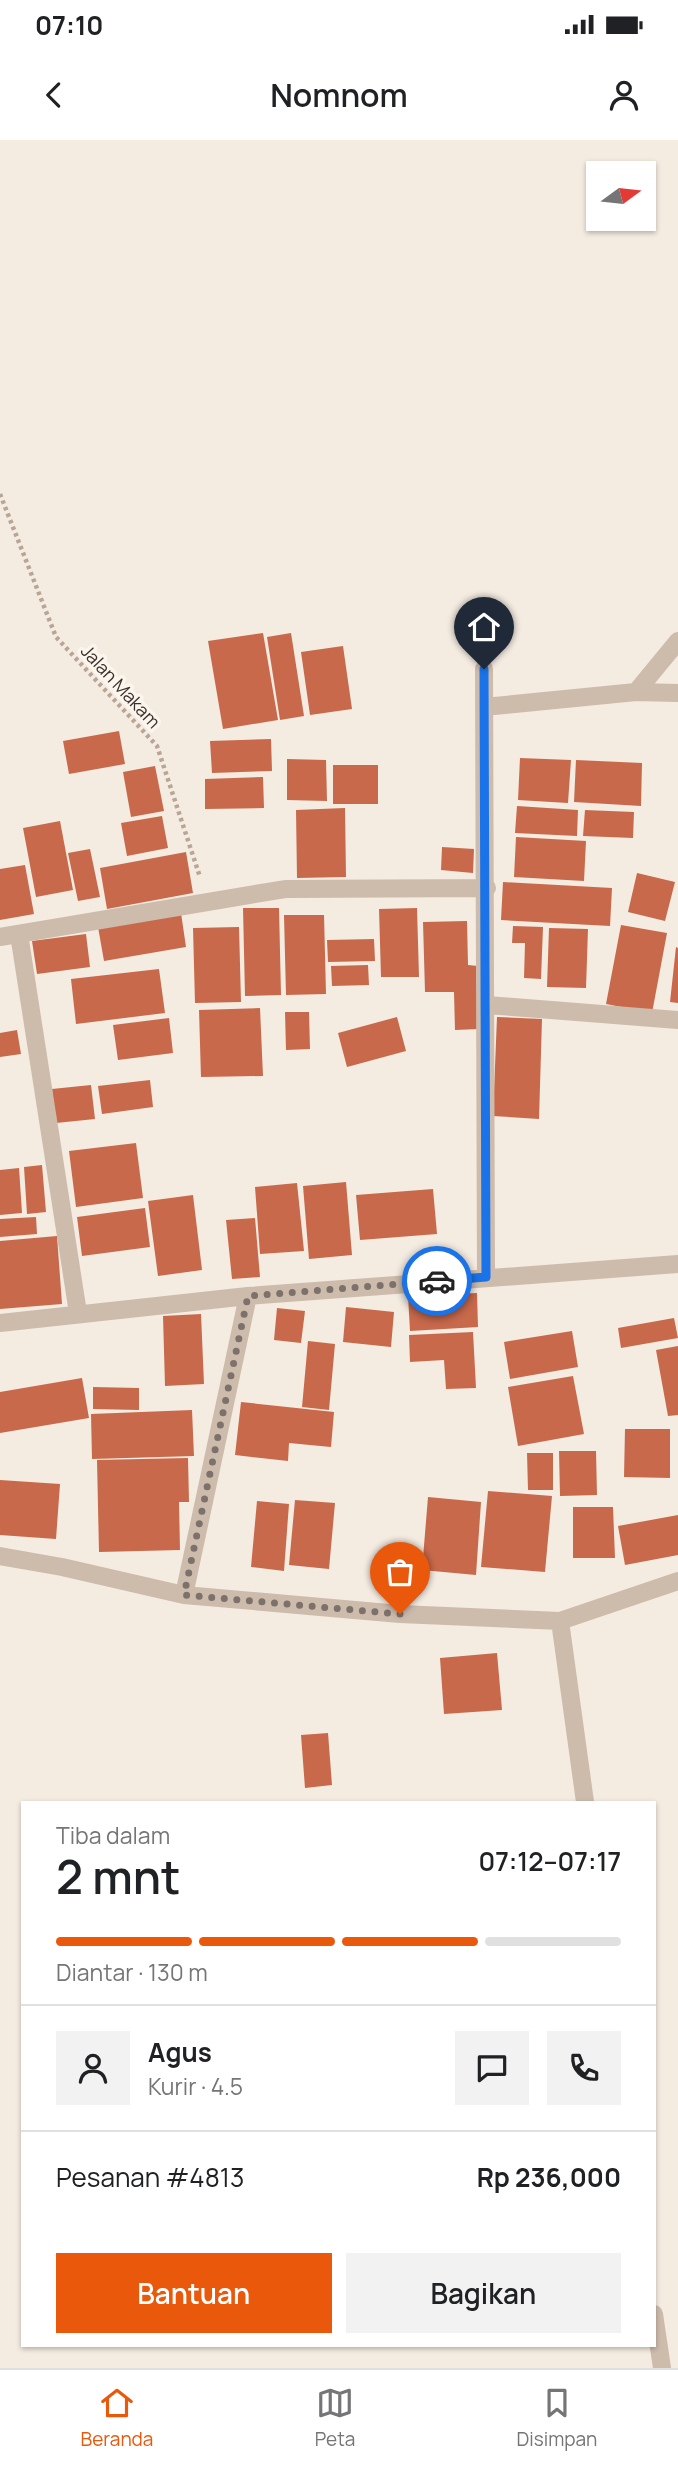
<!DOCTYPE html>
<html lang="id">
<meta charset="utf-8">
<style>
body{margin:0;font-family:Manrope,sans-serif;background:#f2f2f2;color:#202124;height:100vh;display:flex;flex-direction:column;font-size:26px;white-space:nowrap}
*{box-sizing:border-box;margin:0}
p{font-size:23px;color:#757577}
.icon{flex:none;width:38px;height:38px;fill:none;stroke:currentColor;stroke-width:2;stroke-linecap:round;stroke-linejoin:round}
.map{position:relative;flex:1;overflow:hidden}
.sheet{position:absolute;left:21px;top:1661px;width:635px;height:546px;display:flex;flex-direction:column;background:#fff;border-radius:0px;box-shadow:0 2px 5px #0004}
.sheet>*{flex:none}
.needle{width:46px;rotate:75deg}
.tools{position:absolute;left:586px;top:21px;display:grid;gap:14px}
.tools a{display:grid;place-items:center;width:70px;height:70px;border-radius:0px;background:#fff;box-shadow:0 2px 5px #0004;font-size:35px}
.pin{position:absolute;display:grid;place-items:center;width:60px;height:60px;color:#fff;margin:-72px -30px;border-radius:50% 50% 50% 0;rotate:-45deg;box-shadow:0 0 7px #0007}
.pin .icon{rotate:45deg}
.courier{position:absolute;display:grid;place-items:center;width:70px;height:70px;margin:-35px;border:5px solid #1a73e8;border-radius:50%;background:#fff;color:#222;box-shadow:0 2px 9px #0007}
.overview em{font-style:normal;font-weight:600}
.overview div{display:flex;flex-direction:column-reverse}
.overview{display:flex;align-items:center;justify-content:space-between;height:119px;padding:0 35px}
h1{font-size:46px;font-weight:600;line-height:52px}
.bar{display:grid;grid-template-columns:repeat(4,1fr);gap:10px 7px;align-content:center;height:84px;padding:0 35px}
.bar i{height:9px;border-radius:5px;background:#e0e0e0}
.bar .current{background:#ea580c}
.bar p{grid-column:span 4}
.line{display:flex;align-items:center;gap:18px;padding:0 35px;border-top:2px solid #e0e0e0}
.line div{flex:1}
.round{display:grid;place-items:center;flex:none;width:74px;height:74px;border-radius:0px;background:#f2f2f2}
.action{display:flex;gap:14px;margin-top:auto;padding:14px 35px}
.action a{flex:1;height:80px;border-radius:0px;background:#ea580c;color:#fff;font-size:28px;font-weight:600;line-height:80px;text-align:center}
.action a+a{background:#f2f2f2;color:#202124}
.status{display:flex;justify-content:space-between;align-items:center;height:49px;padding:0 35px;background:#fff;direction:ltr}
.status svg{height:19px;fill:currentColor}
header{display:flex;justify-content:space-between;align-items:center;height:91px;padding:0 35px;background:#fff;font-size:32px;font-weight:600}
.menu{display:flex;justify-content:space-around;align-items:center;height:98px;border-top:2px solid #e0e0e0;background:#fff;font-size:19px;color:#757577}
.menu a{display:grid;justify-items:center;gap:4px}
.menu .current{color:#ea580c}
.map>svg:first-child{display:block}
</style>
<div class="status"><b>07:10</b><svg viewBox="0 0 49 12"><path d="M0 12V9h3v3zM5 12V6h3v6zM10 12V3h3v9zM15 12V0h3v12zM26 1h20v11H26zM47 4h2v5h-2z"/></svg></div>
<header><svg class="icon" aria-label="back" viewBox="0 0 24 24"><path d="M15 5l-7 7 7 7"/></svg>Nomnom<svg class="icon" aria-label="person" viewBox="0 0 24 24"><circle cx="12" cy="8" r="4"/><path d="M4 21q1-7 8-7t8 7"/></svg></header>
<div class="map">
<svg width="678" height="2228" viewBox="0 0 678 2228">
<rect width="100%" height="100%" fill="#f4ebe1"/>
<path fill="#c8694b" d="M263,493L278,580L223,589L208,501Z
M291,493L304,576L280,580L267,497Z
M343,506L352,569L310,575L301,512Z
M119,591L125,624L69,634L63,601Z
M271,599L272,631L212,633L210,601Z
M520,618L571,620L568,663L518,660Z
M287,619L326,620L327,661L287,660Z
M576,620L642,623L641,666L574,662Z
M333,625H378V664H333Z
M155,626L164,671L131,677L123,632Z
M263,637L264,668L205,669V639Z
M517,666L578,670L577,696L515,693Z
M345,668L346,737L297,738L296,670Z
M585,670L634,672L633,698L583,696Z
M162,676L168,708L127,716L121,683Z
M60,681L73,750L36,757L23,688Z
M516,697L586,701L584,741L514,737Z
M442,707L474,709L473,733L441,730Z
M90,709L100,757L78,761L68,713Z
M186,712L193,753L107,769L100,728Z
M25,725L34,774L0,780V729Z
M637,733L675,742L665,781L628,772Z
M503,742L612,748L610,786L501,780Z
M243,768H279L281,855L245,856Z
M417,768L419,837H381L379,769Z
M181,773L186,807L104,821L98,787Z
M284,775H324L326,854L286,855Z
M467,781L468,825L478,826L479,889L455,890L454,852H425L423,782Z
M621,785L667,793L652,873L606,864Z
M513,786L543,787L541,839L524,838L525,803H512Z
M239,787L241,862L195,863L193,788Z
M549,788L588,789L586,848L547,847Z
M86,794L90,827L37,834L32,801Z
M374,799L375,821L328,822L327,800Z
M676,807L678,808V863L670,862Z
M368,825L369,845L332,846L331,826Z
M159,829L165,873L76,884L71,839Z
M260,868L263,936L201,937L199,870Z
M285,872H309L310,909L286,910Z
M397,877L406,911L347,927L338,893Z
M497,877L542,879L539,979L493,976Z
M169,878L173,913L118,920L113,885Z
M17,890L21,914L0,917V893Z
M150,940L153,967L102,974L98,946Z
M91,945L95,979L56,983L52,949Z
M136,1003L143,1058L76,1067L69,1011Z
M42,1025L46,1072L27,1074L24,1027Z
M19,1028L22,1073L0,1075V1030Z
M346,1042L352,1115L309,1119L303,1046Z
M297,1043L304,1111L260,1114L255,1047Z
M433,1049L437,1094L360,1100L356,1055Z
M193,1055L202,1130L158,1136L148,1061Z
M145,1068L150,1107L82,1116L77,1077Z
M36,1077L37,1094L0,1097V1079Z
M255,1078L260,1137L232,1139L226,1080Z
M57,1096L62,1164L0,1169V1101Z
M477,1153L478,1187L410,1191L408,1156Z
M346,1167L394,1172L391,1207L343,1202Z
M277,1168L305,1171L301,1203L274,1200Z
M201,1174L204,1244L165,1246L163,1176Z
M674,1178L678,1198L621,1208L618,1188Z
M572,1191L578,1227L510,1239L504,1202Z
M473,1192L476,1248L446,1249L444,1220L410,1222L409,1195Z
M308,1201L335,1204L329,1270L302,1267Z
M678,1206V1275L668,1276L656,1210Z
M573,1236L584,1294L518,1306L508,1247Z
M82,1238L89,1278L0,1293V1252Z
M93,1247L139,1248V1270L93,1269Z
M241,1262L334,1272L331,1307L289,1303L288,1321L235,1315Z
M192,1270L194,1316L92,1319L91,1274Z
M625,1289H670V1338L624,1337Z
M559,1311H596L597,1355L560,1356Z
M527,1313H553V1350H528Z
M188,1318L189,1362H179L180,1410L99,1412L97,1320Z
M0,1340L60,1344L56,1399L0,1395Z
M488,1351L552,1356L545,1432L481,1427Z
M428,1357L481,1362L476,1435L422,1430Z
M295,1360L335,1363L329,1429L289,1425Z
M257,1361L289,1364L284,1431L251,1427Z
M573,1367H613L615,1418H573Z
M678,1375V1415L625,1425L618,1386Z
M497,1513L502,1570L444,1574L440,1518Z
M328,1593L332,1645L305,1648L301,1595Z"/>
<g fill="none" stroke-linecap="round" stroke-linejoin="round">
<path stroke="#b9a596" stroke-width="4.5" stroke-dasharray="3.5 3.5" stroke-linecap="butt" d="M0,354L56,497L157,606L200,737"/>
<path stroke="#cdbbac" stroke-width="18" d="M484,529L486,1137
M636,552L678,501
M484,567L636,552L678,553
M19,794L78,1173
M0,797L285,749L487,748
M487,865L678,880
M0,1183L248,1156L678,1124
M0,1416L62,1427L184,1455L400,1474L560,1481L678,1441
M184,1455L248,1156
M560,1481L585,1662
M654,2174L662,2228"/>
</g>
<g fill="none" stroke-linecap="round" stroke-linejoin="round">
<path stroke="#7c716b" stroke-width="7" stroke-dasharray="0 12.6" d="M400,1474L184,1455L248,1156L437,1141"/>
<path stroke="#1a73e8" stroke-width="9" d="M437,1141L486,1137L484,529"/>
</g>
<g text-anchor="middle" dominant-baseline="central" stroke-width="7" stroke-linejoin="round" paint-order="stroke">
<g font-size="18" fill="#3b302b" stroke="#fbf5ee">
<text transform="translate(121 546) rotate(47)">Jalan Makam</text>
</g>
</g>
</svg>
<div class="tools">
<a><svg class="needle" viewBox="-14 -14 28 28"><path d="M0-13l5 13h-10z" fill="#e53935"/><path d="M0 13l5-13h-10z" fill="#757577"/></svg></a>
</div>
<div class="pin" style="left:400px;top:1474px;background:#ea580c"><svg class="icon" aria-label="bag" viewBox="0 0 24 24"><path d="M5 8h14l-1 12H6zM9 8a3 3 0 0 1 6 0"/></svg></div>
<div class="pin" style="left:484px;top:529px;background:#1f2937"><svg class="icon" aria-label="home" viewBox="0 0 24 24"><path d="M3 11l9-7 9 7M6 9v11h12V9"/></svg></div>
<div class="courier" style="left:437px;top:1141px"><svg class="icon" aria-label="car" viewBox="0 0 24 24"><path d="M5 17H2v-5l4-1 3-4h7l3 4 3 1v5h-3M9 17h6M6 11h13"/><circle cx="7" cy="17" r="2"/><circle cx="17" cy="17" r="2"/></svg></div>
<section class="sheet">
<div class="overview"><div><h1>2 mnt</h1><p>Tiba dalam</p></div><em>07:12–07:17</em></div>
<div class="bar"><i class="current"></i><i class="current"></i><i class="current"></i><i></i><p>Diantar · 130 m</p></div>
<div class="line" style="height:126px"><a class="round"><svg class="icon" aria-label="person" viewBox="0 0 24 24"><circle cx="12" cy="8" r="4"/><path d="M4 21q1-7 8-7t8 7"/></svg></a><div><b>Agus</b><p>Kurir · 4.5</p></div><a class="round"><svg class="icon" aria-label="chat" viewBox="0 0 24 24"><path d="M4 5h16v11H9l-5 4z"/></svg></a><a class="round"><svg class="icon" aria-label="phone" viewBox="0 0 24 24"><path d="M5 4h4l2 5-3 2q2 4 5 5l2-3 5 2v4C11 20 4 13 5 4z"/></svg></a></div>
<div class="line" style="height:91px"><div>Pesanan #4813</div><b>Rp 236,000</b></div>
<div class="action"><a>Bantuan</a><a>Bagikan</a></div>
</section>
</div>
<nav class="menu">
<a class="current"><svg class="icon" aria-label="home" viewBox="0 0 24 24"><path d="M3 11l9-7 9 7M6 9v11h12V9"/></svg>Beranda</a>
<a><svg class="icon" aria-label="map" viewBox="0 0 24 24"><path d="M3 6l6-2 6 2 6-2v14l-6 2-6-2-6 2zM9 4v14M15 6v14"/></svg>Peta</a>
<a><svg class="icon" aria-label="saved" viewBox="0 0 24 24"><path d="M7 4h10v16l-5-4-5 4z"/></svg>Disimpan</a>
</nav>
